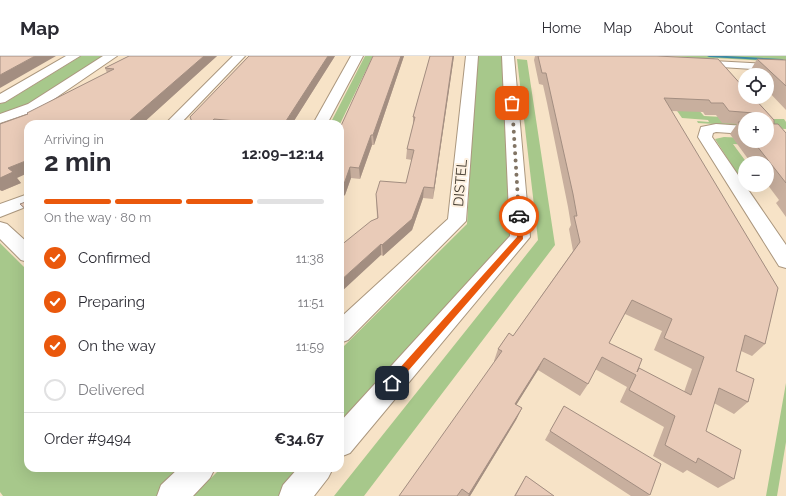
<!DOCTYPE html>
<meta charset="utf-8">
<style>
body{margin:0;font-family:Raleway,sans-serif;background:#f7f7f7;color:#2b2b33;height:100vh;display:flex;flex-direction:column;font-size:15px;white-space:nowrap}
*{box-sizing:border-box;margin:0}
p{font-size:13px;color:#7c7c81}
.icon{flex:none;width:22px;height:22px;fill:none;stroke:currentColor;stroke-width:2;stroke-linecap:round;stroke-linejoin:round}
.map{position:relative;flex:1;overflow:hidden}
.drawer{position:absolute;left:24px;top:64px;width:320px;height:352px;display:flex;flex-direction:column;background:#fff;border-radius:12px;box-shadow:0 4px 16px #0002}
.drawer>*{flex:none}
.tools{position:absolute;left:738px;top:12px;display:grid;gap:8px}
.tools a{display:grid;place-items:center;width:36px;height:36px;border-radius:50%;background:#fff;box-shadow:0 4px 16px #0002;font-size:20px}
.pin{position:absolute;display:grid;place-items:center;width:34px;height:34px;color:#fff;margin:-17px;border-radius:8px;box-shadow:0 2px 6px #0006}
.courier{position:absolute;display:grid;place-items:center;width:40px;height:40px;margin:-20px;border:3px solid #ea580c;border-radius:50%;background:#fff;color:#222;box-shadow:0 1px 5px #0007}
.head em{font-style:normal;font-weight:700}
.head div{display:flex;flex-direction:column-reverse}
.head{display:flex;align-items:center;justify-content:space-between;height:68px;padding:0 20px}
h1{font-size:26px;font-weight:700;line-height:30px}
.bar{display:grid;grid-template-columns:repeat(4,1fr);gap:6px 4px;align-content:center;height:48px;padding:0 20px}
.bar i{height:5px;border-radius:3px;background:#e1e1e2}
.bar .selected{background:#ea580c}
.bar p{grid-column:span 4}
.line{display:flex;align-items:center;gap:10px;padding:0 20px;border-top:1px solid #e1e1e2}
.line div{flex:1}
ol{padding:0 20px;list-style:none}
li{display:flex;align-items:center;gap:12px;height:44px}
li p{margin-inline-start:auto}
li .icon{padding:4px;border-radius:50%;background:#ea580c;color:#fff;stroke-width:4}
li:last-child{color:#7c7c81}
li i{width:22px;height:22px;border:2px solid #e1e1e2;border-radius:50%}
header{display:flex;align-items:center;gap:24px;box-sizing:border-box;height:56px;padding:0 20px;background:#fff;border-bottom:1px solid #e1e1e2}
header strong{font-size:19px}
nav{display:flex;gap:22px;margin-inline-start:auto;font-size:14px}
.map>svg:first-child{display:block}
</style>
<header>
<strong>Map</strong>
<nav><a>Home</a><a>Map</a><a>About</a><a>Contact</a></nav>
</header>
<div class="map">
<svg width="786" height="440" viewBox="0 0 786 440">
<rect width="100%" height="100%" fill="#f7e3c7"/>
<path fill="#a7c88b" d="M81,0H106L28,50L0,60V48L6,46Z
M365,0H373L340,68H330Z
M477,0H502L510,179L340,372V294L467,168Z
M665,0H786V6L714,2L717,6L692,5L688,1Z
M517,3L527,4L555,189L364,440H334L538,184Z
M659,29L751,41L773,63H784L786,66V73L767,72L768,63L697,52L704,60L758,63H745V70L698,67L697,65L709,66L708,64L682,62Z
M724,81L745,82V85H767L777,90L733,88L747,107H745V125H742L715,83Z
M0,187L28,215V412H192L165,440H3L0,436Z
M786,327V386L777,440H766Z
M221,412H305L281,440H193Z"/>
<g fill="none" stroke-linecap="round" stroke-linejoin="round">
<path fill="#3b88a2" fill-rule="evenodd" d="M707,0H726L782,3L784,4L782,5L709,1Z"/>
<g stroke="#ab977e" stroke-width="2">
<path id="minor" d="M66,0H80L5,46L0,47V38Z
M103,0H117L38,54L0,67V58L28,48Z
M233,0H245L180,68H165Z
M351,0H363L327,68H313Z
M466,0H478L466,165L348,284L340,287V262L448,163Z
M502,0H514L530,181L350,397L340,401V366L510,180Z
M694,4L786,9V15L690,9L688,7L690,5Z
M716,68L745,70V78L716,76L713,77L712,81L786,189V212L779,210L698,81L701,71Z
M28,138V150L0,161V148Z
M0,166L7,168L28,187V206L21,204L0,183Z
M179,412H215L210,422L193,440H157L161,429Z
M298,412H333L328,422L314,440H279L283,429Z"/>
</g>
<use href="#minor" fill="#fff" fill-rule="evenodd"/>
</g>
<path fill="#c8af9e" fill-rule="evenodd" d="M129,0H217L142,68H28L17,122L21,127L2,135L0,134V68L27,58L107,17L105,12Z
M249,0H335L292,68H192L190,61Z
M373,0H404L374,89H372L360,123L351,122L345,139L340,142Z
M430,0H454L433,143L423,142L412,174L383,200L381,199L377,162L376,138L406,127L412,104L406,103L407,93L413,69V61Z
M535,0H657L718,3L745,33V41H753L774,64V68H778L786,77V161L776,147L779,144L767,128V107H751L730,78L737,68L722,67L716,59H705L703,56L671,55L778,232L765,288L752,300L741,295L736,315L754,323L748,346L734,358L714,347L706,375L741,394L734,423L718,432L687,414L683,417L653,400L664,371L620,346L627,331L595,313L588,328L580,340L538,314L516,349L522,352L516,364L470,440H399L495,306L494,305L498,293L509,277L513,280L573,195L569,173L571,169L568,151L547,47L543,29L539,28L534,4ZM745,63H767V85H745ZM625,258L662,275L654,294L692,313L684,336L639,312L638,313L642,303L609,287Z
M757,3L786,4V54L767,34V19H752L749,17Z
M28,145V158L20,148Z
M564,350L650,439L648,440H631L545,384Z
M526,420L554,440H514Z"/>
<path fill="#a38e81" d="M35,0H56L0,32V19Z
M204,0H217L142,68H130L129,65Z
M328,0H335L292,68H284Z
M401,0H404L374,89L373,79Z
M453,0H454L433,143L434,132Z
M214,63L215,68H210Z
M125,65L126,68H118Z
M371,79L372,89L360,123L359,112Z
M28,104V117L17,122L21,127L2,135L0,134V122L8,112Z
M350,111L351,122L345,139L340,142V130Z
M424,131L423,142L412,174L383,200L382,189Z
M381,188V199L340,237V225Z
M544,302L538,314L510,359L515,348Z
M522,352L516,364L470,440H468Z"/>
<path fill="#e9cbb8" stroke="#a38e81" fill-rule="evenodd" d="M0,0H35L0,19Z
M129,0H204L129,65H125L118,68H28V104L8,112L13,116L0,122V68L28,58L27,57L114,13L105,12Z
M249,0H328L284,68H258L259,67L214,63L210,68H193L190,61Z
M373,0H401L373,79H371L359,112L350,111L344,128L340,130V72Z
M430,0H453L434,132L424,131L412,163L382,189L381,188L340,225V190L371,165L378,162L376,138L380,125L406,127L414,94L407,93L415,61H413Z
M538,0H657L718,3L745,33V41H753L774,64V68H778L786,77V127L753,85H767V63H754V57L729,55L723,47H711L709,44L664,42L778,232L765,288L745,279L736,315L754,323L748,346L719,332L706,375L741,394L734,423L698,402L696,407L665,389L675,360L629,334L636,319L602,301L588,328L544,302L515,348L522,352L469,438L462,433L457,440H399L502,295L498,293L509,277L513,280L580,186L574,160H577L573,138L550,35L546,17H542ZM632,244L672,263L664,282L704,301L691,339L639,312L637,316L642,303L609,287Z
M757,3L786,4V30Z
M738,66H745V75Z
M28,145V155L20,148Z
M564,350L661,408L650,439L550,375Z
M526,420L554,440H515Z"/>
<path fill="#ea580c" d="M517,158L522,160L523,183L395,330H389V324L517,181Z"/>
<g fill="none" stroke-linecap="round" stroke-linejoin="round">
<path stroke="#817464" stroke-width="4" stroke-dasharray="0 7.2" d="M512,47L519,160"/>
</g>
<g text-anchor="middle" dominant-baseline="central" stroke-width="4" stroke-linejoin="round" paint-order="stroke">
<g font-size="14" fill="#41392e" stroke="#fef1e1">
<text transform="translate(460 127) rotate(-85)">DISTEL</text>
</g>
</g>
</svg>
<div class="tools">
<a><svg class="icon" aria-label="locate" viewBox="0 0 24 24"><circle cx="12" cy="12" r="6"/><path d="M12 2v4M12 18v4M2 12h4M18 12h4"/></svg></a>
<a>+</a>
<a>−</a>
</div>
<div class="pin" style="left:512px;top:47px;background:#ea580c"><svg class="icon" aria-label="bag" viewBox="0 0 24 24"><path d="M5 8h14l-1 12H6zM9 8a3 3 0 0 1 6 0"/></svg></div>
<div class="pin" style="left:392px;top:327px;background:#1f2937"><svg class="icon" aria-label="home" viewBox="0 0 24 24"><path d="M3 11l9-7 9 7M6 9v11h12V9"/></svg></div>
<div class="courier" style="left:519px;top:160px"><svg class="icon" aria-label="car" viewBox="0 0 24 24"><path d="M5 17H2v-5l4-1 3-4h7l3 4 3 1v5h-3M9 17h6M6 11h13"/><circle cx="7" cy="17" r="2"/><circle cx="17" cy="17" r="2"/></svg></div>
<section class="drawer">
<div class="head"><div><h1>2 min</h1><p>Arriving in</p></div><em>12:09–12:14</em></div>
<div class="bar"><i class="selected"></i><i class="selected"></i><i class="selected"></i><i></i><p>On the way · 80 m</p></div>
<ol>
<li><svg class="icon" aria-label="check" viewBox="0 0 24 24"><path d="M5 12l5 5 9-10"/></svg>Confirmed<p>11:38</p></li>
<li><svg class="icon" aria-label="check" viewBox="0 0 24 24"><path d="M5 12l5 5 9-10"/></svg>Preparing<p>11:51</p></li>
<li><svg class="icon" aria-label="check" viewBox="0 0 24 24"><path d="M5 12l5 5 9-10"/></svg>On the way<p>11:59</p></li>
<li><i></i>Delivered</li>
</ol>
<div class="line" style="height:52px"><div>Order #9494</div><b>€34.67</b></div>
</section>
</div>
